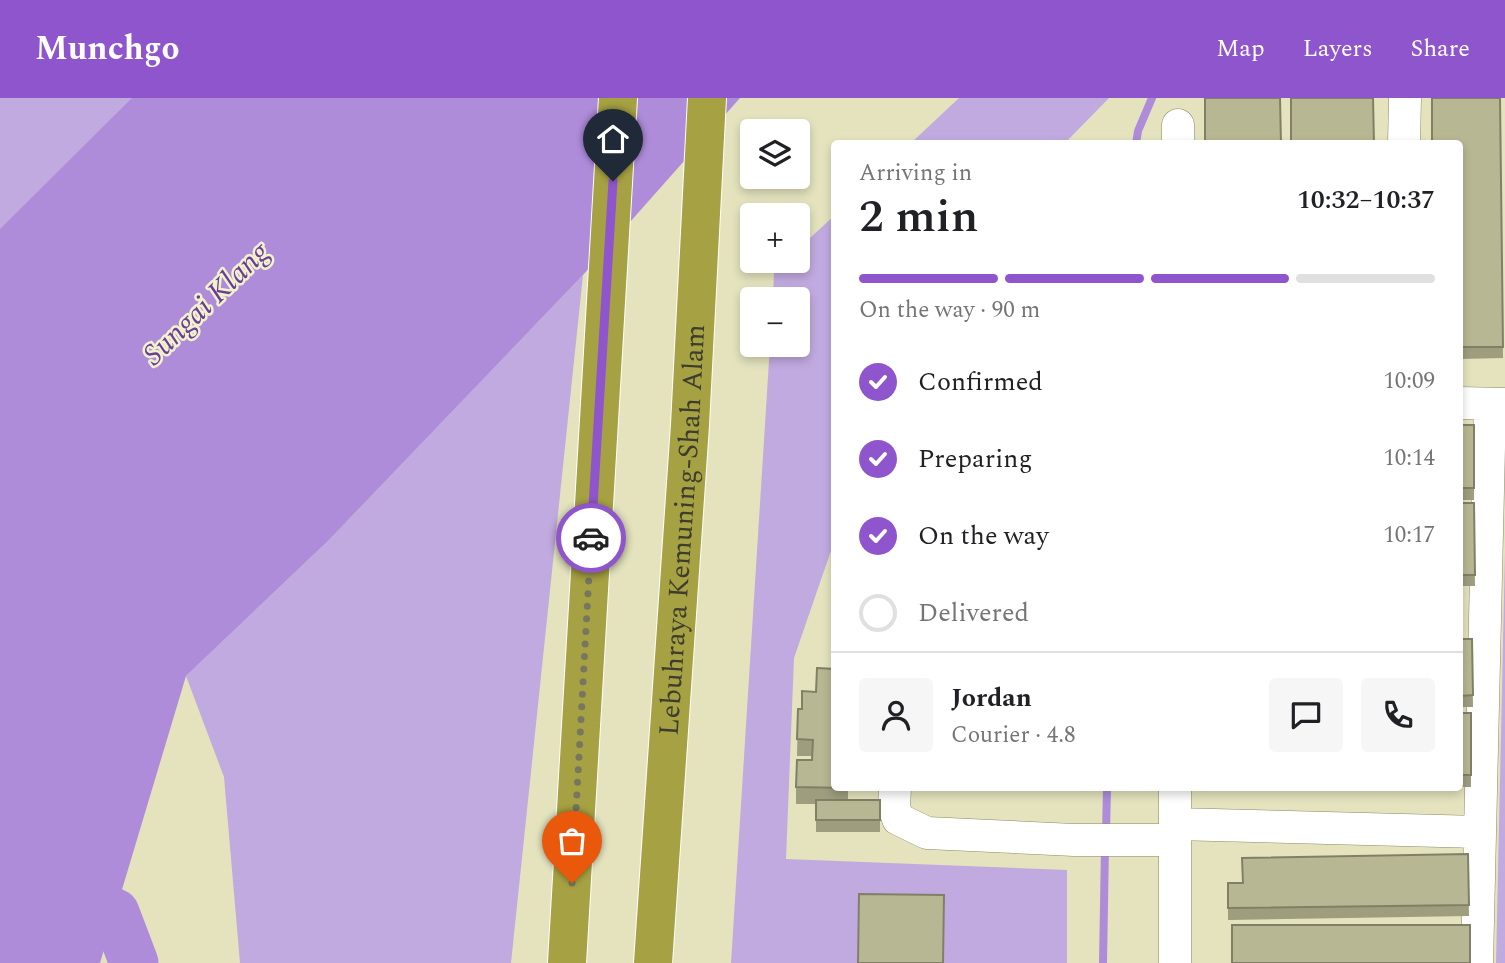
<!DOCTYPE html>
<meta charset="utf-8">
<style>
body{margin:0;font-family:Spectral,serif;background:#f6f6f6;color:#202124;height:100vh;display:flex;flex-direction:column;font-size:26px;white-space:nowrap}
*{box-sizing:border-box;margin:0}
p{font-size:23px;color:#757577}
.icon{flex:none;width:38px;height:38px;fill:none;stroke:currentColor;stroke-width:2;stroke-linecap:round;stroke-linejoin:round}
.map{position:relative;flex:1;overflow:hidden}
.drawer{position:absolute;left:831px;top:42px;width:632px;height:651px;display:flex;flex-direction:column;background:#fff;border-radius:7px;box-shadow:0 4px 10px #0003}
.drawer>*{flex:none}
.fabs{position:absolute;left:740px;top:21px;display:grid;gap:14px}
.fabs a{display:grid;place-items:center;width:70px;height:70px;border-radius:7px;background:#fff;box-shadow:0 4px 10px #0003;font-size:35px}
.pin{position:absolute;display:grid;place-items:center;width:60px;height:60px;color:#fff;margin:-72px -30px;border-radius:50% 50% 50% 0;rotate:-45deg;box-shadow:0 0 7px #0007}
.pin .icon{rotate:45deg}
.courier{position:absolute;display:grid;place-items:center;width:70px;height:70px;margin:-35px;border:5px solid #8f55cc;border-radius:50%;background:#fff;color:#222;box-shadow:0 2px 9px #0007}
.head em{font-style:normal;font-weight:600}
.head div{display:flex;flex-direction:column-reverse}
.head{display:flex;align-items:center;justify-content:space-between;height:119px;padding:0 28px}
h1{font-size:46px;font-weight:600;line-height:52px}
.bar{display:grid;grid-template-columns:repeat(4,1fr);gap:10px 7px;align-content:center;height:84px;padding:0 28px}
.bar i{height:9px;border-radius:5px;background:#e0e0e0}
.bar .active{background:#8f55cc}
.bar p{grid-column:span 4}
.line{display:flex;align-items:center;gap:18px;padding:0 28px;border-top:2px solid #e0e0e0}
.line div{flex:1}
.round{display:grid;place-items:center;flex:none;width:74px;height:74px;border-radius:7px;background:#f6f6f6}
ol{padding:0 28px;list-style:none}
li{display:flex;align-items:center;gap:21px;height:77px}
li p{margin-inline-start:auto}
li .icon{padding:7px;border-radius:50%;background:#8f55cc;color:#fff;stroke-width:4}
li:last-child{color:#757577}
li i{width:38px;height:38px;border:4px solid #e0e0e0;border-radius:50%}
header{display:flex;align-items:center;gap:42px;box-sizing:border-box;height:98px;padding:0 35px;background:#8f55cc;color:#fff}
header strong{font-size:33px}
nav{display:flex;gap:38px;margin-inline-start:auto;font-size:24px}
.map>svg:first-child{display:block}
</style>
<header>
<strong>Munchgo</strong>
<nav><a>Map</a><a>Layers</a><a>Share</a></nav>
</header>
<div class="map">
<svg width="1505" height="865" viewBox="0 0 1505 865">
<rect width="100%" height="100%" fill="#e4e3be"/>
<path fill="#c1aae0" d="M0,0H137L0,132Z
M959,0H1109L1065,45H911Z
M835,117V441L794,560L786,761L1067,772V865H731L770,247H798V201H773L774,174L786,163H798V151Z
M583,177L511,865H240L224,679L186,578L328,443Z
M1505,453V865H1496Z"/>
<path fill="#ae8cda" d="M132,0H740L583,177L328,443L186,578L100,865H0V131Z"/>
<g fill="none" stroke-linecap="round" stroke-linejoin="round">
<path stroke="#ae8cda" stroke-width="8" d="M1136,46L1138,33L1152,0
M1106,736L1107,690
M1103,865L1105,748"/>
<path stroke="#ae8cda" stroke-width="49" d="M0,766L115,815L134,865"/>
<g stroke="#8b8a67" stroke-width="33">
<path id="minor" d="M1178,46V27
M1404,46L1405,0
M1460,305L1505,306
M895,690L894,709L898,721L927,735L1074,742H1175
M1175,726L1479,734
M1175,865V690
M1477,865L1490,306"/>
</g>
<g stroke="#fff" stroke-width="40">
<g id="highway">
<path d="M567,865L618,0"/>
<path id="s1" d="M653,865L690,327L707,0"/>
</g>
</g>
<use href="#minor" stroke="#fff" stroke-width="32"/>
<use href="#highway" stroke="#a6a142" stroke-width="38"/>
</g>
<path fill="#9e9d7e" d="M1500,0L1503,260L1460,261V46Z
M1460,327H1474V402H1460Z
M1460,405H1474L1475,488H1460Z
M1460,541H1472L1473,609H1460Z
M816,594L848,690V702H880V734H816V706H796V689L812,662V658H797L798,611H802Z
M1460,615H1471V689H1460Z
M1247,690H1405L1247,691Z
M1468,756L1469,818L1228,822V785H1243Z"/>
<path fill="#b8b793" stroke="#818067" stroke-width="2" d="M1205,0H1280L1281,46H1205Z
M1291,0H1373L1374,46H1291Z
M1432,0H1500L1503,249H1460V46H1432Z
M1460,327H1474V390H1460Z
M1460,405H1474L1475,477H1460Z
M1460,541H1472L1473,597L1460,598Z
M817,570L835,571V690H848L796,689L797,662H812L813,642L797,641L798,611H802V593L816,594Z
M1460,615H1471V677H1460Z
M816,702H880V722H816Z
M1468,756L1469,807L1228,810V785H1243L1242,760Z
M859,796L944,797L943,865H858Z
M1232,827H1470V865H1232Z"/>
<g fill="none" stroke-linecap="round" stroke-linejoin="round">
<path stroke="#777760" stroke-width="7" stroke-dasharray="0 12.6" d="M572,785L591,440"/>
<path stroke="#8f55cc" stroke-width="9" d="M591,440L613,83"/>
</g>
<g text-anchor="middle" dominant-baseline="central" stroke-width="5" stroke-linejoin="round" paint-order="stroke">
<g font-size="28" fill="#3d3d2e" stroke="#f1f1cb">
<text stroke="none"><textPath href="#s1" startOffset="434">Lebuhraya Kemuning-Shah Alam</textPath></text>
</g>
<g font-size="30" font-style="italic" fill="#693c99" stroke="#f1f1cb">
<text transform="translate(206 206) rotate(-44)">Sungai Klang</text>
</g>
</g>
</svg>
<div class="fabs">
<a><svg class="icon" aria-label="layers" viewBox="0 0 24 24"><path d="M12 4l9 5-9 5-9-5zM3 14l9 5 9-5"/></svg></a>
<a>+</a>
<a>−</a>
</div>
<div class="pin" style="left:572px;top:785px;background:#ea580c"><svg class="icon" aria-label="bag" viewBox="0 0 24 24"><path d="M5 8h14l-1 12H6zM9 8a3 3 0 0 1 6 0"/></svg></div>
<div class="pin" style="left:613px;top:83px;background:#1f2937"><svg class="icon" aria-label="home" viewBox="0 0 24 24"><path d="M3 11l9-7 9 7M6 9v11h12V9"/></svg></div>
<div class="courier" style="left:591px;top:440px"><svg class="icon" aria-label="car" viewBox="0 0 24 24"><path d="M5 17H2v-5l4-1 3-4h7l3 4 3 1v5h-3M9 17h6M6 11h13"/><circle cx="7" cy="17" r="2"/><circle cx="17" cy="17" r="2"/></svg></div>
<section class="drawer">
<div class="head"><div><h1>2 min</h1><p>Arriving in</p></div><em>10:32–10:37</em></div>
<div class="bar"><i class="active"></i><i class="active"></i><i class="active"></i><i></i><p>On the way · 90 m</p></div>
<ol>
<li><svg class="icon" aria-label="check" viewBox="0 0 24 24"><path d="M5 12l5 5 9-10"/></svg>Confirmed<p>10:09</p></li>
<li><svg class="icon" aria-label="check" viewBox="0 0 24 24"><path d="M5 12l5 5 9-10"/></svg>Preparing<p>10:14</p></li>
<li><svg class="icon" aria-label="check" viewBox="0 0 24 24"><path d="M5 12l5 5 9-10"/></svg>On the way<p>10:17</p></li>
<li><i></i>Delivered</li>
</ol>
<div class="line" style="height:126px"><a class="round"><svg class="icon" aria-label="person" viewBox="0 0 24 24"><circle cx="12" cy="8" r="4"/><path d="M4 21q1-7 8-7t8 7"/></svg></a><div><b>Jordan</b><p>Courier · 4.8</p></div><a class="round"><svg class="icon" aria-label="chat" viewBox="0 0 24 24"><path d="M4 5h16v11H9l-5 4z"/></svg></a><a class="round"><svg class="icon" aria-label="phone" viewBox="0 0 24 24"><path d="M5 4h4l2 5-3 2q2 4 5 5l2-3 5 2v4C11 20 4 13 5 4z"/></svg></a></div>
</section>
</div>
